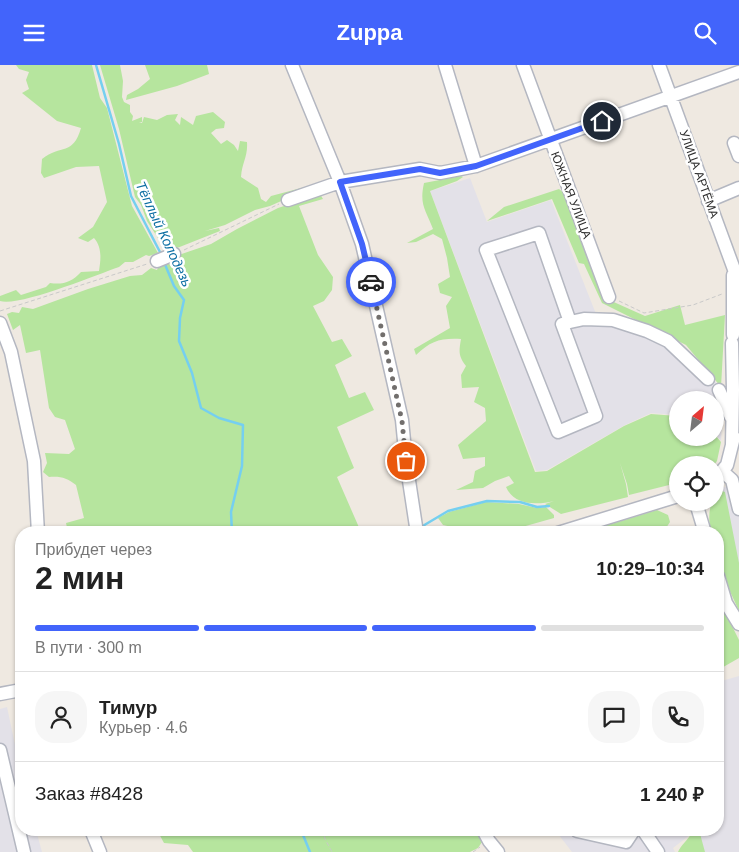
<!DOCTYPE html>
<html lang="ru">
<meta charset="utf-8">
<style>
body{margin:0;font-family:Helvetica,sans-serif;background:#f6f6f6;color:#222;height:100vh;display:flex;flex-direction:column;font-size:19px;white-space:nowrap}
*{box-sizing:border-box;margin:0}
p{font-size:16px;color:#767676}
.icon{flex:none;width:28px;height:28px;fill:none;stroke:currentColor;stroke-width:2;stroke-linecap:round;stroke-linejoin:round}
.map{position:relative;flex:1;overflow:hidden}
.panel{position:absolute;left:15px;top:461px;width:709px;height:310px;display:flex;flex-direction:column;background:#fff;border-radius:20px;box-shadow:0 1px 4px #0004}
.panel>*{flex:none}
.needle{width:32px;rotate:28deg}
.buttons{position:absolute;left:669px;top:326px;display:grid;gap:10px}
.buttons a{display:grid;place-items:center;width:55px;height:55px;border-radius:50%;background:#fff;box-shadow:0 1px 4px #0004;font-size:25px}
.pin{position:absolute;display:grid;place-items:center;width:42px;height:42px;color:#fff;margin:-21px;border:2px solid #fff;border-radius:50%;box-shadow:0 1px 5px #0007}
.courier{position:absolute;display:grid;place-items:center;width:50px;height:50px;margin:-25px;border:4px solid #4264fb;border-radius:50%;background:#fff;color:#222;box-shadow:0 1px 6px #0007}
.head em{font-style:normal;font-weight:600}
.head div{display:flex;flex-direction:column-reverse}
.head{display:flex;align-items:center;justify-content:space-between;height:85px;padding:0 20px}
h1{font-size:32px;font-weight:600;line-height:38px}
.bar{display:grid;grid-template-columns:repeat(4,1fr);gap:8px 5px;align-content:center;height:60px;padding:0 20px}
.bar i{height:6px;border-radius:4px;background:#e0e0e0}
.bar .on{background:#4264fb}
.bar p{grid-column:span 4}
.line{display:flex;align-items:center;gap:12px;padding:0 20px;border-top:1px solid #e0e0e0}
.line div{flex:1}
.round{display:grid;place-items:center;flex:none;width:52px;height:52px;border-radius:20px;background:#f6f6f6}
header{display:flex;justify-content:space-between;align-items:center;height:65px;padding:0 20px;background:#4264fb;color:#fff;font-size:22px;font-weight:600}
.map>svg:first-child{display:block}
</style>
<header><svg class="icon" aria-label="menu" viewBox="0 0 24 24"><path d="M4 6h16M4 12h16M4 18h16"/></svg>Zuppa<svg class="icon" aria-label="search" viewBox="0 0 24 24"><circle cx="10" cy="10" r="6"/><path d="M15 15l6 6"/></svg></header>
<div class="map">
<svg width="739" height="787" viewBox="0 0 739 787">
<rect width="100%" height="100%" fill="#efe9e1"/>
<path fill="#e3e1e8" d="M470,113L487,157L551,135L596,249L646,263L708,309L724,326L721,376L715,369V335H678L677,350L651,348L625,360L547,405L536,406L430,126Z
M739,419V527L712,457L721,423Z
M739,611V787H704L699,765H718V617Z
M7,642L21,708V765H36L42,787H0V644Z
M555,765H662L664,768L670,765H689L691,769L673,783L675,787H572Z"/>
<path fill="#b6e59e" d="M16,0H92L100,33L107,43L132,141L158,188L149,191L146,190L133,197H125L119,202C96,210 19,242 0,236V231L16,225L21,230L46,222L50,218C63,220 72,217 81,207L99,206C101,194 102,182 94,173L88,177L78,173L93,162L107,137L99,101L76,102L44,113L41,108L42,94C61,79 73,91 81,63L57,56L22,28L29,24L26,15L29,7L19,4Z
M100,0H120L123,16L122,32L124,37L130,40V47L133,51L132,56L142,52V57H139L142,58L144,52L157,55L167,50L178,49L175,55L180,60L181,52L193,60L196,51L213,47L225,57L224,63L216,64L211,68L221,79L227,75L234,80L238,86L240,76L247,77C248,92 242,97 241,112L258,123L261,134L266,137L271,131L324,117L270,141L255,145L225,160L205,166L219,163L220,166L167,187L147,156L141,140L135,132L119,64Z
M145,0H207L209,9L177,21L126,35L127,30L138,24L150,14Z
M461,111L463,112L457,116L430,126L535,407L547,406L624,361L651,349L677,351L678,372H715V370L721,377L717,396L714,400H678L677,418L629,430L627,419L620,398L626,419L628,432L561,449L545,439L554,436C538,440 514,441 506,422L514,418L509,411L495,416L483,423L456,425L473,417L475,406L485,401V392L463,394L458,380L486,356L485,343L474,337L479,322L462,323L461,310L466,301C458,291 459,286 461,274C440,273 431,276 416,290L414,284L450,263L446,241L452,232L440,228L438,219L450,212L447,193L442,174L433,169L416,177L407,178L433,164C426,145 419,140 424,118Z
M559,124L565,129L607,234L645,251L680,240L685,260L725,250L721,322L686,280L602,238L584,199L579,198L552,134L487,156L504,142Z
M320,129L323,134L299,141L318,190L333,212L332,225L324,236L313,241L332,277L342,274L352,291L335,300L349,333L365,327L374,345L337,362L354,403L337,412L361,467H68L66,458L84,453L76,420C67,413 61,411 49,412L43,407L47,398L45,388L69,389L75,384L65,355L55,352L49,343L40,285L26,288L20,260L13,265L7,249L12,247L19,248L22,242L33,244L88,224L130,211L142,210L151,203L157,205L161,196L211,179L237,164L278,143Z
M722,426L725,427L739,498V546L728,522L718,488V468L711,467C709,458 708,446 712,438H715V431Z
M486,437L519,439L537,443L546,442L554,450V453L504,467H455L461,464L443,460L438,453L449,447Z
M657,445L668,450L670,457L664,466L585,467Z
M718,533L739,575V593L718,605Z
M157,765H475L482,777L478,783L470,787H193L188,780L164,778Z
M690,765H699L705,787H678C681,780 687,776 691,769Z"/>
<g fill="none" stroke-linecap="round" stroke-linejoin="round">
<path stroke="#75cff0" stroke-width="2.5" d="M96,0L119,79L131,131L161,189
M164,197L174,221L184,235L180,253L179,276L192,308L201,343L219,353L243,360L242,401L231,447L232,468
M421,462L448,446L487,436L520,437L537,442L549,441
M403,468L407,464L413,463
M301,765L310,787"/>
<g stroke="#b4b7c1" stroke-width="15">
<path id="minor" d="M292,0L340,117L362,179L402,355L406,396L417,468
M445,0L476,101
M523,0L609,232
M659,0L739,218
M734,78L739,91
M288,135L340,117L420,104L440,108L476,101L739,7
M708,136L739,123
M157,196L174,189
M733,210V270
M570,257L562,259L596,351L558,367L486,185L539,168L570,257L584,254L613,255L647,266L668,276L708,314
M0,258L11,287L34,396L38,468
M732,278L733,325L732,379
M719,325L731,352
M722,406L732,415L739,444
M715,414L727,400L734,372
M696,438L705,468
M558,468L678,431
M718,511L726,538L739,559
M0,629L21,625
M0,685L24,787
M91,765L100,787
M483,765L489,776L498,787
M643,765L658,787
M577,766L626,777L634,765"/>
</g>
<path stroke="#c9c9c9" stroke-width="1" stroke-dasharray="4 2.5" stroke-linecap="butt" d="M184,185L279,139
M619,236L644,248L693,240L722,229
M0,246L147,199
M323,765L325,774L332,787
M498,769L503,765
M473,787L480,782"/>
<use href="#minor" stroke="#fff" stroke-width="12"/>
</g>
<g fill="none" stroke-linecap="round" stroke-linejoin="round">
<path stroke="#726f6d" stroke-width="5" stroke-dasharray="0 9" d="M371,217L402,356L406,396"/>
<path stroke="#4264fb" stroke-width="6" d="M371,217L362,179L340,117L420,104L440,108L476,101L602,56"/>
</g>
<g text-anchor="middle" dominant-baseline="central" stroke-width="5" stroke-linejoin="round" paint-order="stroke">
<g font-size="12" fill="#2e2e2e" stroke="#fff">
<text transform="translate(699 109) rotate(70)">УЛИЦА АРТЁМА</text>
<text transform="translate(571 130) rotate(69)">ЮЖНАЯ УЛИЦА</text>
</g>
<g font-size="14" font-style="italic" fill="#0d6fa3" stroke="#fff">
<text transform="translate(164 169) rotate(65)">Тёплый Колодезь</text>
</g>
</g>
</svg>
<div class="buttons">
<a><svg class="needle" viewBox="-14 -14 28 28"><path d="M0-13l5 13h-10z" fill="#e53935"/><path d="M0 13l5-13h-10z" fill="#767676"/></svg></a>
<a><svg class="icon" aria-label="locate" viewBox="0 0 24 24"><circle cx="12" cy="12" r="6"/><path d="M12 2v4M12 18v4M2 12h4M18 12h4"/></svg></a>
</div>
<div class="pin" style="left:406px;top:396px;background:#ea580c"><svg class="icon" aria-label="bag" viewBox="0 0 24 24"><path d="M5 8h14l-1 12H6zM9 8a3 3 0 0 1 6 0"/></svg></div>
<div class="pin" style="left:602px;top:56px;background:#1f2937"><svg class="icon" aria-label="home" viewBox="0 0 24 24"><path d="M3 11l9-7 9 7M6 9v11h12V9"/></svg></div>
<div class="courier" style="left:371px;top:217px"><svg class="icon" aria-label="car" viewBox="0 0 24 24"><path d="M5 17H2v-5l4-1 3-4h7l3 4 3 1v5h-3M9 17h6M6 11h13"/><circle cx="7" cy="17" r="2"/><circle cx="17" cy="17" r="2"/></svg></div>
<section class="panel">
<div class="head"><div><h1>2 мин</h1><p>Прибудет через</p></div><em>10:29–10:34</em></div>
<div class="bar"><i class="on"></i><i class="on"></i><i class="on"></i><i></i><p>В пути · 300 m</p></div>
<div class="line" style="height:90px"><a class="round"><svg class="icon" aria-label="person" viewBox="0 0 24 24"><circle cx="12" cy="8" r="4"/><path d="M4 21q1-7 8-7t8 7"/></svg></a><div><b>Тимур</b><p>Курьер · 4.6</p></div><a class="round"><svg class="icon" aria-label="chat" viewBox="0 0 24 24"><path d="M4 5h16v11H9l-5 4z"/></svg></a><a class="round"><svg class="icon" aria-label="phone" viewBox="0 0 24 24"><path d="M5 4h4l2 5-3 2q2 4 5 5l2-3 5 2v4C11 20 4 13 5 4z"/></svg></a></div>
<div class="line" style="height:65px"><div>Заказ #8428</div><b>1 240 ₽</b></div>
</section>
</div>
